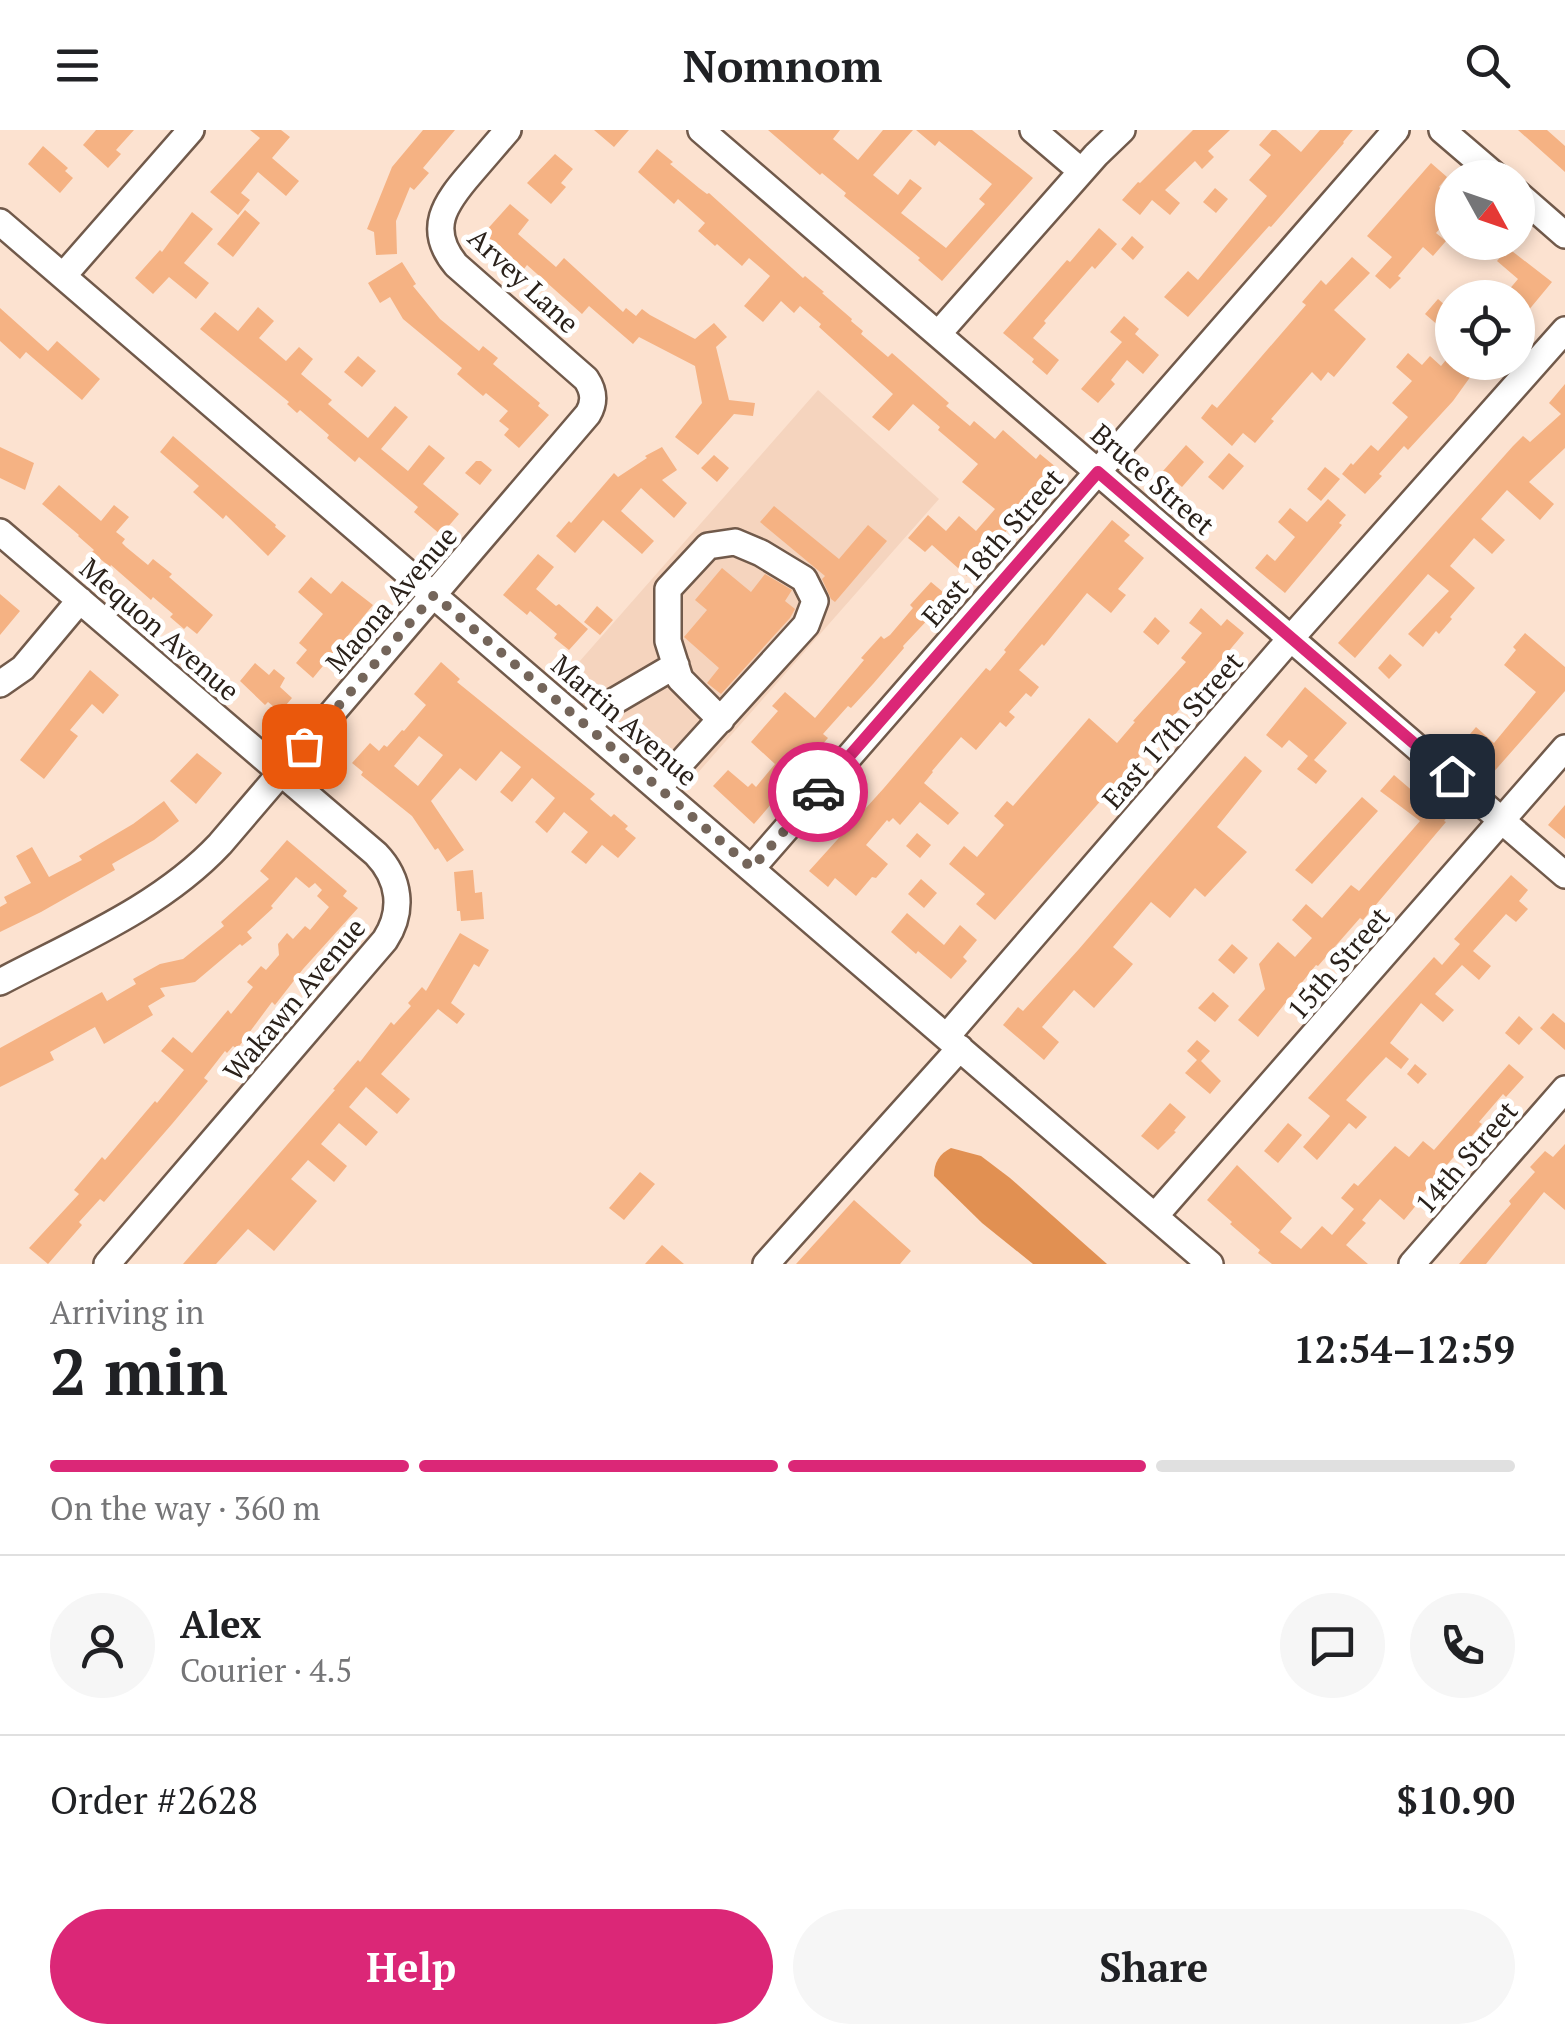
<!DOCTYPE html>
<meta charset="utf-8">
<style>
body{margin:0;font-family:"PT Serif",serif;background:#f6f6f6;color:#202124;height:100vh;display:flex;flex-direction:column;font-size:38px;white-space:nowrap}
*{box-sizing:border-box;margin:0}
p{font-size:32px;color:#757577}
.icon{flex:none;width:55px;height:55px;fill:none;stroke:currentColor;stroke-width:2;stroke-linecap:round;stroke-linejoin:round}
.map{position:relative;height:1134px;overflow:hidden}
.drawer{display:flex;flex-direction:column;background:#fff;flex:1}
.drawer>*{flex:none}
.needle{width:65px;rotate:130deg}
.fabs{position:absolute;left:1435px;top:30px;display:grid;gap:20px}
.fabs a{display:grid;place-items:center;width:100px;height:100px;border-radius:50%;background:#fff;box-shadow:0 5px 15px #0003;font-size:50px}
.pin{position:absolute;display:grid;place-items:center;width:85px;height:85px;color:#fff;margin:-42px;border-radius:20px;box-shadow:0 5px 15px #0006}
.courier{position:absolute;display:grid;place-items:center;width:100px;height:100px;margin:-50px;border:8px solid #db2777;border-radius:50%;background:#fff;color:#222;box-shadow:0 2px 12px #0007}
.summary em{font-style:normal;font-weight:700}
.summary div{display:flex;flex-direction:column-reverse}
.summary{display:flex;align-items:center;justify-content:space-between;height:170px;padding:0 50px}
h1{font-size:65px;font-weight:700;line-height:75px}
.bar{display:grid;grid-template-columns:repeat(4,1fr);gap:15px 10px;align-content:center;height:120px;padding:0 50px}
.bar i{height:12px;border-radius:8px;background:#e0e0e0}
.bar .active{background:#db2777}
.bar p{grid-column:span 4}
.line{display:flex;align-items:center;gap:25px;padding:0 50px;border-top:2px solid #e0e0e0}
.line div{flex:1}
.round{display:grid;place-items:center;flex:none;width:105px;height:105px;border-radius:52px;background:#f6f6f6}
.cta{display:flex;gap:20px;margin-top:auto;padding:20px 50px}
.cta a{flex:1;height:115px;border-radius:60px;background:#db2777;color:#fff;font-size:40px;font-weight:700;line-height:115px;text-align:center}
.cta a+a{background:#f6f6f6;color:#202124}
header{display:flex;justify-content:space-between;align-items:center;height:130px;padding:0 50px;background:#fff;font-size:45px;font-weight:700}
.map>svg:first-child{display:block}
</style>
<header><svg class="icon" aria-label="menu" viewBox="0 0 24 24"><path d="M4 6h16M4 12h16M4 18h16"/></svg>Nomnom<svg class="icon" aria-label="search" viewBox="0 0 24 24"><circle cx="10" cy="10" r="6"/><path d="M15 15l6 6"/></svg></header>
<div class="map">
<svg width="1565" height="1134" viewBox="0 0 1565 1134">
<rect width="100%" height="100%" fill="#fce2d0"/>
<path fill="#f5d4be" d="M818,260L939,369L673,671L550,565Z"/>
<path fill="#e19052" d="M951,1018L981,1026L1010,1048L1107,1134H1033L982,1093L934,1046C934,1033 939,1024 951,1018Z"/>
<path fill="#f5b283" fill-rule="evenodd" d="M96,0H134L116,20L121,24L108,38L83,15Z
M250,0H281L290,7L272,28L299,51L286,66L258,42L241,63L250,70L238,85L210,62L260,8Z
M423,0H455L423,38L429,43L414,60L410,57L396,91L397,124L376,125L374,102L367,99L392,37Z
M594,0H629L614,17Z
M768,0H840L833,9L858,30L883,0H913L873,45L898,65L910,49L922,58L901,83L946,118L985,74L979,69L992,54L939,11L935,16L916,0H972L1033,48L942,151L918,130L920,128L844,66L846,63L822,43L820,45Z
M1193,0H1230L1208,21L1214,27L1202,39L1195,31L1165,60L1180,73L1170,85L1152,70L1140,85L1122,70L1138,52L1140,53Z
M1272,0H1276L1301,22L1320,0H1353L1343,12L1344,13L1271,97L1269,96L1188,187L1164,167L1188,141L1198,150L1267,66L1249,50L1271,25L1259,15Z
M1518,0H1547L1565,16V42Z
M43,16L68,38L65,41L73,48L60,63L28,34Z
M657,19L673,32L670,34L699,58L707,64L709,63L803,148L805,146L824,162L822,163L852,189L851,191L863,201L861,204L888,227L892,223L949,273L946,276L970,296L974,291L995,309L1003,300L1036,329L1040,324L1057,338L1048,348L1051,350L967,446L932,415L925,422L908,408L928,385L946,401L959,386L976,401L995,379L962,352L978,334L938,300L940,297L913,274L889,301L872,287L893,264L819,197L821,194L800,176L794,183L781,171L763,192L744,176L770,146L749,128L742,136L717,114L715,116L698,101L705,93L678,69L674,74L638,42Z
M555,24L573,39L561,53L566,57L551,74L527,53Z
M1431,33L1447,47L1439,57L1452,68V85L1436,103L1446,111L1433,126L1423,117L1398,146L1401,148L1390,159L1375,146L1392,127L1367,106Z
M1215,58L1228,69L1216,83L1203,72Z
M510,74L529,90L518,104L556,137L564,128L623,182L626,178L636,186L642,179L650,185L695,209L714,193L727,207L716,217L729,270L755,273L753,286L734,284L698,325L675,307L702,273L695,236L639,207L633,214L589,176L582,184L527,135L524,139L483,104Z
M245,80L260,93L233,127L217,114Z
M192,82L213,99L184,133L209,153L196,169L169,147L153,164L135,148L160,120L162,122Z
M1099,98L1117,114L1095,139L1092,136L1044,191L1046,193L1033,208L1059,230L1047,245L1032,232L1034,229L1003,203L1067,130L1070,132Z
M1132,106L1144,117L1133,130L1121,119Z
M1508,118L1552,152L1518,193V168H1502L1518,149L1497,131Z
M1352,127L1370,143L1334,180L1366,209L1334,247L1328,242L1321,251L1312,242L1271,289L1274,291L1255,313L1243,303L1232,316L1201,288L1212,274L1217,278L1255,234L1306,175L1302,172L1321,150L1326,155Z
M402,132L416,154L413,156L440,189L479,221L483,216L498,228L493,234L540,273L538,276L549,285L519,318L504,305L509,299L499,291L508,281L486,263L483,266L457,244L462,238L403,189L390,167L380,173L368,153Z
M1438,169L1452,181L1440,197L1425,184Z
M258,177L274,191L259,208L286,231L299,217L313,229L301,244L332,270L328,274L368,308L395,276L408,287L381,319L408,341L429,315L445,328L423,354L459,384L441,405L414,382L418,377L359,327L355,332L327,308L329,305L300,280L297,283L287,274L289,272L200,199L215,182L238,201Z
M0,178L48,221L57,211L100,249L82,270L26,222L20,229L0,211Z
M1124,186L1139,199L1135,204L1159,225L1143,244L1127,230L1111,250L1115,254L1098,273L1081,259L1122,212L1110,202Z
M1408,223L1422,235L1430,226L1441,236L1450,225L1452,232H1481L1453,271L1408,320L1404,316L1379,344L1382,346L1365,364L1342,344L1351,333L1353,335L1371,315L1378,321L1408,287L1392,273L1412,251L1396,237Z
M358,226L376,241L362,257L344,242Z
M1565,254V318L1529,352L1554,374L1540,390L1507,360L1481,389L1505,410L1492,424L1474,408L1450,436L1475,458L1450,487L1452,489L1439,504L1436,501L1423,517L1408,504L1449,461L1428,444L1355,528L1338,513L1513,316L1523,306L1530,312L1561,284L1549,273Z
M173,306L276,395L275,397L286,406L268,426L226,385L223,389L193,362L199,356L160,322Z
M1186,315L1204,332L1182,357L1163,341Z
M0,317L34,333L25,360L0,348Z
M662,317L677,340L662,350L687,373L674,388L641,358L621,381L654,411L642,424L603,390L575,423L556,406L569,391L571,393L614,343L618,347L647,328L645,326Z
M1229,323L1244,336L1223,360L1208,347Z
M714,325L729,338L717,352L701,338Z
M476,331H481L492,340L480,355L465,343Z
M1325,337L1340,349L1321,371L1307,359Z
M59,355L101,391L114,375L129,387L116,402L125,409L122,413L126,417L148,435L153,429L172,444L169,447L213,485L197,504L187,496L184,499L170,487L173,484L153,467L151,470L111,435L110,437L92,422L94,420L78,406L79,405L42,374Z
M1328,369L1346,385L1339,393L1342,395L1285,463L1255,438L1267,424L1275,431L1295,407L1278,392L1290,378L1307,392Z
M774,376L839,429L868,395L887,411L835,472L831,469L822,449L825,446L760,392Z
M1112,390L1130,405L1124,411L1144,428L1118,459L1126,465L1111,483L1087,463L1044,516L1042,514L1019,540L1039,557L1031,567L1026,563L1009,582L1015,587L1006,597L1000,592L976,620L961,607L932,641L933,642L924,653L959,683L948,695L920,672L900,695L893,688L889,692L887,690L866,715L888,734L876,748L872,747L856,766L835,748L828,757L809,741L884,658L986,538L990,541L1006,522L1004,520Z
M538,424L554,437L536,459L556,476L559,474L588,499L569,520L554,508L557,504L530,481L527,485L503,465Z
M722,438L751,462L765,444L792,460L785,471L795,479L790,488L721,564L707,553L719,538L684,507L707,480L695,470Z
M311,447L331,464L342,451L373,475L313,548L296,533L307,520L299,513L323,484L298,462Z
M931,452L949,467L903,516L904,518L873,554L851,578L848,576L823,604L828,608L754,694L713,656L728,640L748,657L752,653L756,657L775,634L751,612L778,581L772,576L785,562L815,588L864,530L861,528L881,506L884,509L890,505L913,478L910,475Z
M0,464L20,481L0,505Z
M597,476L613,490L600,505L584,492Z
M1201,478L1221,496L1227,489L1244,503L1128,640L995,790L976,774L985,764L949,734L964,716L977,727L1004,695L994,686L1007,671L1013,676L1089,588L1117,613L1135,592L1133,591L1186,532L1181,528L1202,503L1189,493Z
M1155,487L1170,501L1158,515L1143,502Z
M1525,503L1565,537V561L1491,645L1471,627L1476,621L1464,611L1476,597L1494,613L1536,562L1504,535L1516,520L1513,517Z
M1390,524L1402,535L1389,549L1378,538Z
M441,532L460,549L457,552L595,664L590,669L611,687L614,684L628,696L625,699L636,708L618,728L602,715L586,734L571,722L588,702L564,682L547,703L535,692L555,668L532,648L512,672L500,662L521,637L501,621L476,651L460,638L431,671L464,720L447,732L438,718L435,720L412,686L361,645L363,642L352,633L370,613L379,621L384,615L387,617L402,600L404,601L426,575L414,564ZM419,606L443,625L418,656L394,636Z
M255,533L269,545L274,539L285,548L280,557L292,568L280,582L268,572L265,575L240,551Z
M90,540L119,565L103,584L92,574L70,600L78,606L44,649L20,630Z
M1305,557L1347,593L1314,630L1327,641L1316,654L1297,639L1308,626L1289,610L1282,618L1266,605Z
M197,623L222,643L196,674L170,651Z
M1245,626L1262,641L1217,697L1247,722L1205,767L1195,758L1170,788L1151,772L1113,817L1133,834L1120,849L1094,878L1074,860L1042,897L1059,912L1044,930L1003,895L1018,877L1023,881L1079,819Z
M1394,645L1429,675L1435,668L1452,682L1444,691L1446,692L1363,790L1360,788L1318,836L1316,835L1258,907L1238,890L1265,859L1259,834L1278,812L1295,827L1312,808L1292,790L1306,774L1322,788L1351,755L1359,761L1420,691L1380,661Z
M1362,667L1378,681L1312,754L1295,740Z
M164,671L179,691L154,710L112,734L115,740L41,782L0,802V777L7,773L4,767L31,753L16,726L32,717L49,747L82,730L79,726L133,694Z
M1565,675V709L1548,695Z
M917,703L931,715L920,728L906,716Z
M287,710L347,761L343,766L358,778L303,839L275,875L272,872L237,919L233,916L227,923L225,921L204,948L208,951L172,994L104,1072L100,1069L79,1092L82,1095L48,1134L29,1118L79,1064L74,1060L102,1027L105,1030L155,971L157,973L184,940L161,921L173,907L192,923L228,880L231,884L253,857L247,852L261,836L266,840L279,825L278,814L287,803L293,809L305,796L310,800L329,777L317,766L322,760L315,753L309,758L296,747L271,776L273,778L247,802L252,808L242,816L240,814L195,852L160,858L165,866L148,876L153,885L104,914L95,897L50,922L54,930L0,957V918L102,862L107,871L136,854L133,849L160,834L183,829L224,796L221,792L269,749L260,741Z
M473,740L475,763L482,762L484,789L461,791L460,781H457L454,742Z
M1511,745L1528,760L1519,771L1528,779L1516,792L1506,784L1473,821L1491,836L1479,850L1462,835L1435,864L1454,880L1443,892L1421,873L1390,913L1409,929L1401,939L1386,927L1366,948L1346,970L1367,987L1356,999L1349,993L1317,1030L1303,1017L1330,986L1308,968L1434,827L1442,835L1460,814L1454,809Z
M921,749L937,763L924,778L908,764Z
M907,783L944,815L960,795L977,810L963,827L967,831L951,849L918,821L916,824L891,802Z
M460,803L489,820L479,837L474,834L451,873L465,884L457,894L438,879L381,944L410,969L397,984L366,957L349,977L378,1002L366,1016L339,993L321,1014L347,1036L334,1052L308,1030L291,1049L317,1071L274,1121L248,1099L216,1134H183L335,960L333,959L358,930L360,932L391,892L394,895L411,876L408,873L422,857L426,861Z
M1232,814L1248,828L1234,844L1218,830Z
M1213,862L1229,876L1215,892L1198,878Z
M1553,883L1565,893V920L1540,898Z
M1519,886L1533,899L1519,915L1505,903Z
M1197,910L1210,921L1201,931L1221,951L1210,964L1185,943L1197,930L1187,921Z
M1415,934L1427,944L1418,954L1407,944Z
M1509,934L1524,947L1506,967L1503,964L1479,992L1482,994L1416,1071L1418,1073L1404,1090L1380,1069L1362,1090L1366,1093L1346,1115L1368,1134H1272L1258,1123L1260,1120L1230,1094L1232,1092L1207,1070L1237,1035L1292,1088L1280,1102L1301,1119L1322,1096L1332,1105L1354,1079L1341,1068L1354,1053L1358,1056L1395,1016L1409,1027L1423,1011L1434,1020Z
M1170,973L1186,987L1174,1001L1176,1002L1158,1020L1141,1006Z
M1288,993L1302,1005L1278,1033L1264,1021Z
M1565,1014V1080L1544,1062L1486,1134H1459L1511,1074L1509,1071L1535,1042L1530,1037L1545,1021L1553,1027Z
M640,1042L655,1054L624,1090L609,1078Z
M854,1070L911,1121L900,1134H796Z
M662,1115L684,1134H645Z"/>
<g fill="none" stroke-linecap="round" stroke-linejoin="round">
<g stroke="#715a4b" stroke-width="30">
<path id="minor" d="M701,0L1565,745
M1033,0L1081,41
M1442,0L1498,48
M1518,64L1565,105
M0,92L1210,1134
M63,146L191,0
M938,204L1096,25L1122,0
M0,402L376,724C400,749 404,781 385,810L107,1134
M0,554L23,538L80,470
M588,598L606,576L676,535
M658,658L806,495L815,471L804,449L761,423L735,412L708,416L668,459V511L680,549L721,590
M752,738L1396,0
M0,852C76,812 161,777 220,714L588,284C595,272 594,261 586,249L456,135C426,99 445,73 471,43C483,29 496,14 508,0
M947,906L1291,508L1565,200
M1155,1086L1565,618
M766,1134L960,918
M1412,1134L1565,959"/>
</g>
<use href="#minor" stroke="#fff" stroke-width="25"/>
</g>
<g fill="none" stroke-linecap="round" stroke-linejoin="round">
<path stroke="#74655a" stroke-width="10" stroke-dasharray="0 18" d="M304,616L434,465L752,738L818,662"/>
<path stroke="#db2777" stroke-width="12" d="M818,662L1098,342L1452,646"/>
</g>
<g text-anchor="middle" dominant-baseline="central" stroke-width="10" stroke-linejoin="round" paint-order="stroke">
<g font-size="28" fill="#2a211a" stroke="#fff">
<text transform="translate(524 150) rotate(43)">Arvey Lane</text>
<text transform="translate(1153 349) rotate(41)">Bruce Street</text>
<text transform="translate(992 417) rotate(-49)">East 18th Street</text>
<text transform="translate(391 469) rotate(-49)">Maona Avenue</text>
<text transform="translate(160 499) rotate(41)">Mequon Avenue</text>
<text transform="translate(625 590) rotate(41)">Martin Avenue</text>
<text transform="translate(1172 600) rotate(-49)">East 17th Street</text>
<text transform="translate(1338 833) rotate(-49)">15th Street</text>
<text transform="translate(294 869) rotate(-50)">Wakawn Avenue</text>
<text transform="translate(1466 1027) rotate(-49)">14th Street</text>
</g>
</g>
</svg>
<div class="fabs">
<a><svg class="needle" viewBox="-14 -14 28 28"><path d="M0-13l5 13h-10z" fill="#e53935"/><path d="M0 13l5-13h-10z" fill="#757577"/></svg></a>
<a><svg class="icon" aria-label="locate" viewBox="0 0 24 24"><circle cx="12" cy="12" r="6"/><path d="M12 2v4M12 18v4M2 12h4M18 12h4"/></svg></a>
</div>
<div class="pin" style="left:304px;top:616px;background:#ea580c"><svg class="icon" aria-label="bag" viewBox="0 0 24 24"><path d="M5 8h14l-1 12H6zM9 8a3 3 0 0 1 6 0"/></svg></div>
<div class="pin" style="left:1452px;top:646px;background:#1f2937"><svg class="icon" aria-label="home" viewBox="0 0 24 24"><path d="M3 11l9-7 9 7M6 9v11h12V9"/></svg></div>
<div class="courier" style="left:818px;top:662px"><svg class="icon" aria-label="car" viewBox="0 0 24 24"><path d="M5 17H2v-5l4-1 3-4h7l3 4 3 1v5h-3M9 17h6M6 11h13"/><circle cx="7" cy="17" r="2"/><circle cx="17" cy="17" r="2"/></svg></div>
</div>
<section class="drawer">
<div class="summary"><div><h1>2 min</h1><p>Arriving in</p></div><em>12:54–12:59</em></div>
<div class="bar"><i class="active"></i><i class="active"></i><i class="active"></i><i></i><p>On the way · 360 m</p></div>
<div class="line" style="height:180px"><a class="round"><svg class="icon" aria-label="person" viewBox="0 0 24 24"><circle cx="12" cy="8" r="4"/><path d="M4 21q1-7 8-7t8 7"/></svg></a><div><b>Alex</b><p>Courier · 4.5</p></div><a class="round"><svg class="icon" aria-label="chat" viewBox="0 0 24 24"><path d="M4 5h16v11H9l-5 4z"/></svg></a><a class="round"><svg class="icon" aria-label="phone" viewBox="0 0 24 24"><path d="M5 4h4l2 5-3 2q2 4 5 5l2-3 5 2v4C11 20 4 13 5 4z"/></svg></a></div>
<div class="line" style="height:130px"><div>Order #2628</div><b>$10.90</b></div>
<div class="cta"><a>Help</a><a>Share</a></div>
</section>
